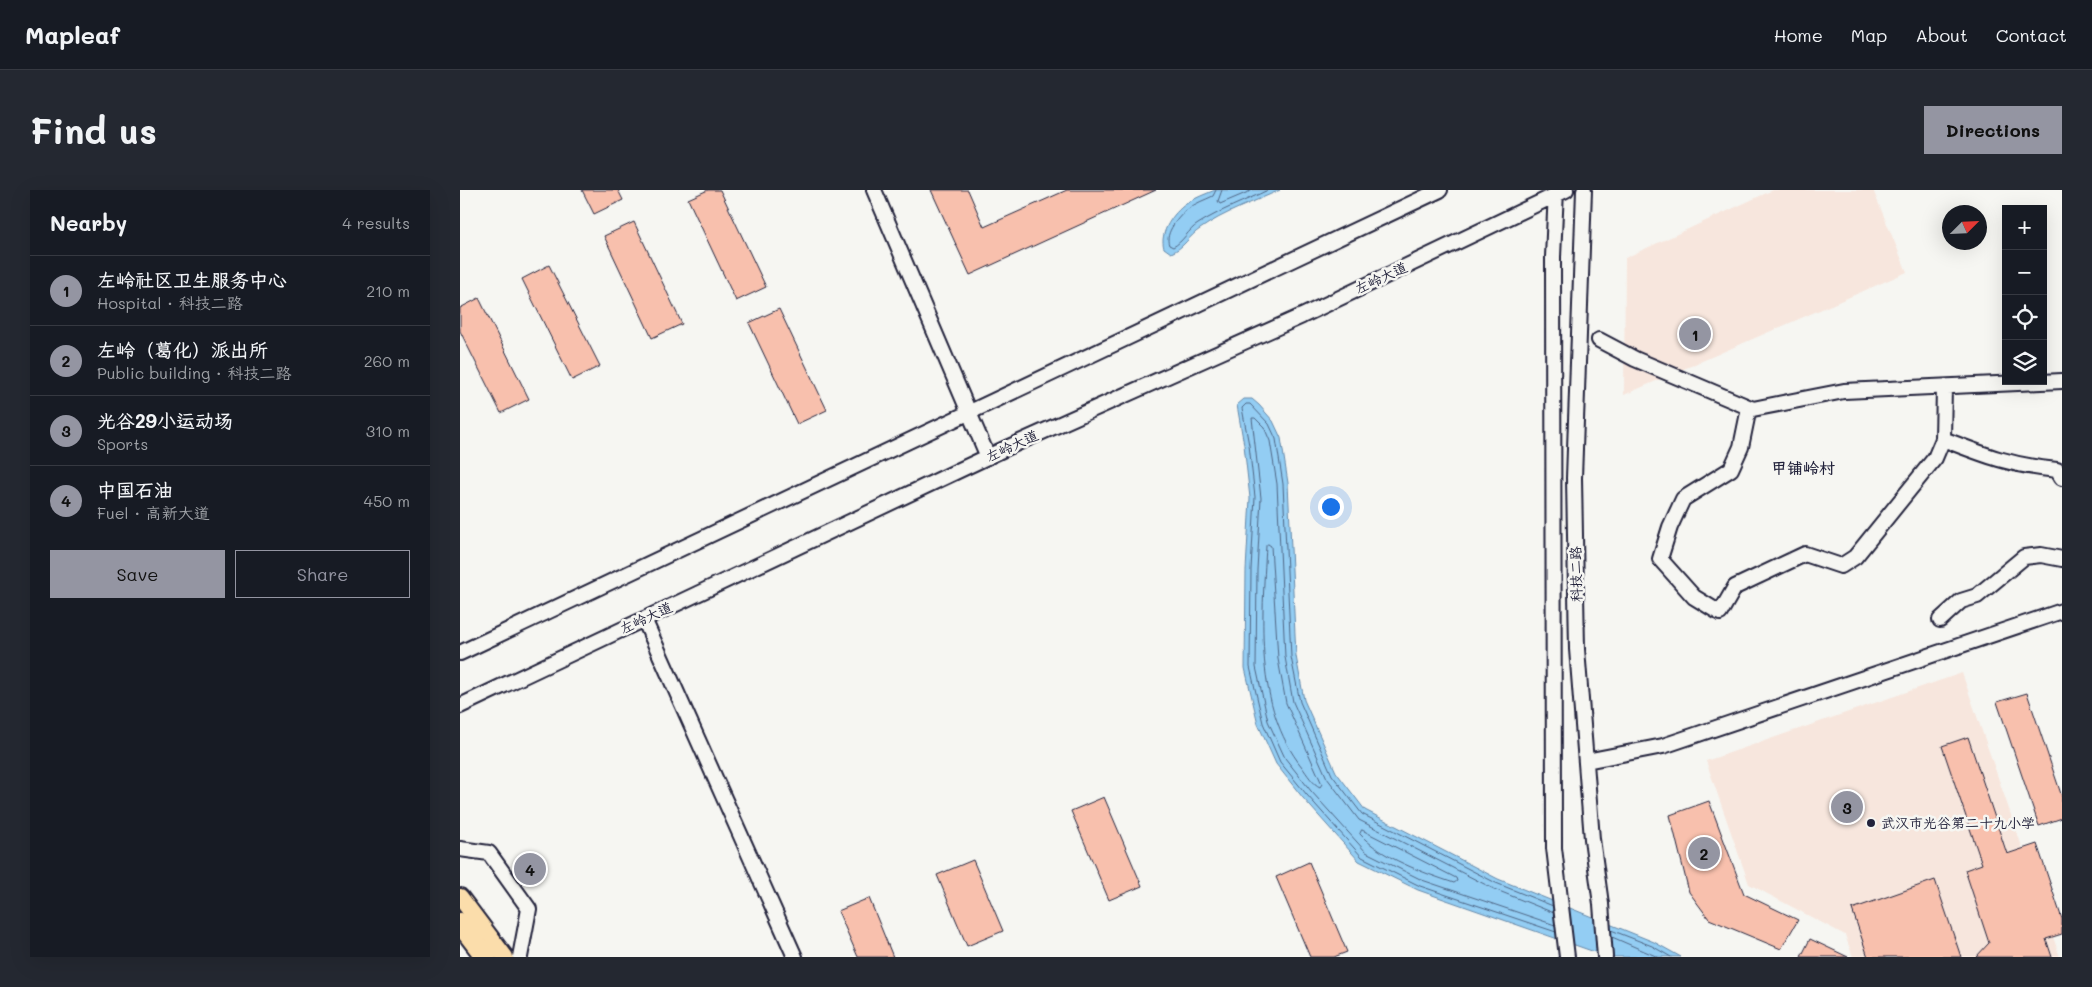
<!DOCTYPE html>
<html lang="en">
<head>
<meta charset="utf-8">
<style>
  :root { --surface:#171b24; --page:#242831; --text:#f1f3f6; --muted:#9ea1a6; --line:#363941; --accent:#9495a2 }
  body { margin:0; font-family:Mali,"LXGW WenKai TC",sans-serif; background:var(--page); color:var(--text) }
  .controls { position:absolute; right:15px; top:15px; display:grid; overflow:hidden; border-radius:0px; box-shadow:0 5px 20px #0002 }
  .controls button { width:45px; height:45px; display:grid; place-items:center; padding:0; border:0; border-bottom:1px solid var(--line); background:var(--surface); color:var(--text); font:25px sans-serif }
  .compass { position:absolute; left:1482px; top:15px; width:45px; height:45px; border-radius:50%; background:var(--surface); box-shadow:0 5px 20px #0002; rotate:66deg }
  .you { position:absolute; left:870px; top:316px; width:18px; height:18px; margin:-12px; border:4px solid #fff; border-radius:50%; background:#1a73e8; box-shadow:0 0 0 8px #1a73e833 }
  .badge { display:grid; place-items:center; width:32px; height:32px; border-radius:50%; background:var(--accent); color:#111; font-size:16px; font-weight:700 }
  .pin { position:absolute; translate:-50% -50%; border:2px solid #fff; box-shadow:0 1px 5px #0006 }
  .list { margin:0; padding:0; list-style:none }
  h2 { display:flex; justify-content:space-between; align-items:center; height:65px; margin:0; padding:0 20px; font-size:21px }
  h2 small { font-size:16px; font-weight:400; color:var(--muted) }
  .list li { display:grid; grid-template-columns:32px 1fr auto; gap:15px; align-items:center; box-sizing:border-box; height:70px; padding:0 20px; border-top:1px solid var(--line) }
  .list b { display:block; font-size:19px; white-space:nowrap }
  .list p { margin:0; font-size:16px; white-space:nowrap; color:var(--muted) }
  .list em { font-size:16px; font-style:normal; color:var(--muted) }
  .actions { display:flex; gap:10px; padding:15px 20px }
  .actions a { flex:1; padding:11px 0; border:1px solid var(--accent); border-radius:0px; text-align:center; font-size:18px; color:var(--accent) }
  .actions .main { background:var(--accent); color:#111 }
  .icon { flex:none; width:28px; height:28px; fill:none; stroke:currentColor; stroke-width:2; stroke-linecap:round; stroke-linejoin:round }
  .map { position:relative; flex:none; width:1602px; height:767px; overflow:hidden; border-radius:0px }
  header { display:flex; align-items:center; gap:30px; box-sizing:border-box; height:70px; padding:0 25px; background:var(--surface); border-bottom:1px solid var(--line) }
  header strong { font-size:24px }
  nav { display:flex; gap:28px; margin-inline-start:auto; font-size:18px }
  .intro { display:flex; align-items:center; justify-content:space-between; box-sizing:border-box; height:120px; padding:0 30px }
  h1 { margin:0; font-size:35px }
  .button { padding:12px 22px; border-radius:0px; background:var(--accent); color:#111; font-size:18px; font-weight:700 }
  main { display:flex; gap:30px; padding:0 30px }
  aside { flex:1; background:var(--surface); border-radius:0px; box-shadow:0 5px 20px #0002 }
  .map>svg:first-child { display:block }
</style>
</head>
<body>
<header>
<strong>Mapleaf</strong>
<nav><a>Home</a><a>Map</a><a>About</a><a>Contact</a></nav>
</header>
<div class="intro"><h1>Find us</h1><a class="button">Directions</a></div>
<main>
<aside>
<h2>Nearby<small>4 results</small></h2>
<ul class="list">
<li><span class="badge">1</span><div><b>左岭社区卫生服务中心</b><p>Hospital · 科技二路</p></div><em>210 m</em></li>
<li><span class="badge">2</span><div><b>左岭（葛化）派出所</b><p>Public building · 科技二路</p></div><em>260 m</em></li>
<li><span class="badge">3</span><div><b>光谷29小运动场</b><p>Sports</p></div><em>310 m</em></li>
<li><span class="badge">4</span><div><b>中国石油</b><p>Fuel · 高新大道</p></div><em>450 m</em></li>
</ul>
<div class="actions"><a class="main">Save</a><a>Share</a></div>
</aside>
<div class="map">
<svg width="1602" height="767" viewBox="0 0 1602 767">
  <rect width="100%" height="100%" fill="#f6f6f2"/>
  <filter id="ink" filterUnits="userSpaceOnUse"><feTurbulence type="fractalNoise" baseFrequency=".02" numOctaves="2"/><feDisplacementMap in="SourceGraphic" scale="10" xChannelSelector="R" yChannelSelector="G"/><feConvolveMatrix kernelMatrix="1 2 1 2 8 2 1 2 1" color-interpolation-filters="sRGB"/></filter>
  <g filter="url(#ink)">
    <!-- built -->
    <path fill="#f7e6dd" d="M1313,0H1413L1447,82L1164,205L1165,68Z
      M1502,483L1600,767H1393L1385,745L1289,694L1246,571Z"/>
    <!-- water -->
    <path fill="#93cdf3" stroke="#6689a9" d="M755,0H820C794,12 764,22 740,39C729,46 724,58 711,63L704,58C699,43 713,23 726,14C734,8 746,4 755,0Z
      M784,209H792L799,215L813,231L821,248L828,293L836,466L844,510L876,582L905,620L1038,689L1194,752L1221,767H1149L958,700L899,671L843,608L816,574L798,534L785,478L786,380L790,308L784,255L777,215Z"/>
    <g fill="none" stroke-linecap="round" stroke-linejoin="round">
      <!-- shore -->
      <path stroke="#4f6685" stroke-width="1" d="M756,0L753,6C745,10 735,13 728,19C719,26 704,43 709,55L713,57C723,52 728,40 738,34C760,20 785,11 808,0
        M762,0L758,11L760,14L793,0
        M808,354L811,356L818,469L826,513L862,594L860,597C853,594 847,584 842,577C794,516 802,429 806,356Z
        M902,640L996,688L997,691L994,693C964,683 921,668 900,644Z
        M1093,716L1036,693L902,624L872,585L840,512L831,467L823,294L816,249L809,234L790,214H786L782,218L789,255L795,307L791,380L790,477L803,533L820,572L847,605L902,667L960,696L1096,742
        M1094,723L1034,699L899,630L867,588L833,512L825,467L817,294L810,251L804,237L795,228H792L801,308L797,380L796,477L808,531L825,568L851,601L906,662L962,690L1095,735
        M1151,740L1192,756L1211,767
        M1152,747L1198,767"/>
    </g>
    <!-- building -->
    <path fill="#f8c0ad" stroke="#22223b" d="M122,0H158L163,10L134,24Z
      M248,0H260L306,97L276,111L228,9Z
      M471,0H508L524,37L607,0H696L510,85Z
      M174,32L222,134L192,148L144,46Z
      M89,75L140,176L112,190L62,89Z
      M19,108L69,209L41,223L0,141V118Z
      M319,119L367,220L337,234L289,133Z
      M1567,503L1602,607V628L1579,636L1537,512Z
      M1508,547L1547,664L1577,654L1602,729V744L1586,749L1592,767H1516L1529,753L1505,680L1522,674L1482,556Z
      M644,607L682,696L649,710L611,621Z
      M1249,611L1284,704L1338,730L1321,759L1249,729L1229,702L1210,625Z
      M513,670L543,741L507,756L477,685Z
      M849,672L887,762L874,767H850L816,687Z
      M1475,690L1501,767H1408L1392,719Z
      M409,708L433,767H398L378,721Z
      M1350,749L1388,767H1341Z"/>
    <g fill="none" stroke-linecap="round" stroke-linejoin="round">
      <defs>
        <path id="minor" d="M414,0L528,267
          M1096,0L1093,67L1094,658L1107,767
          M1124,0L1114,288L1117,459L1132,649L1141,714L1145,767
          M1139,150L1175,169L1293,219L1384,201L1602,191
          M1289,218L1281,257L1271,279L1223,309L1210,337L1200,369L1234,407L1260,423L1275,397L1345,364L1381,376L1395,367L1475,268L1483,249L1484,197
          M1483,249C1524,265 1552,276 1597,280L1602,288
          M184,429L335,767
          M1480,430L1501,411L1517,406L1564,367L1581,365L1602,369
          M0,463L980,0
          M0,516L542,260L842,126L1106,0
          M1126,571L1203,556L1602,421
          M0,659L29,663L69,719L60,767"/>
        <path id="major" d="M0,707L45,767"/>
        <path id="highway" d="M0,733L26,767"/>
      </defs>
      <!-- minor casing -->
      <use href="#minor" stroke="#22223b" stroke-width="18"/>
      <!-- major casing -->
      <use href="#major" stroke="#22223b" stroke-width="20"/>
      <!-- highway casing -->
      <use href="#highway" stroke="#22223b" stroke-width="24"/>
      <!-- minor -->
      <use href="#minor" stroke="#f6f6f2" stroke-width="14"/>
      <!-- major -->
      <use href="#major" stroke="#fbddab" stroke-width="16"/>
      <!-- highway -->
      <use href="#highway" stroke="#fbddab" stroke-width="20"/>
    </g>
  </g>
  <!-- markers -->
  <circle fill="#22223b" stroke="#f6f6f2" stroke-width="2" cx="1411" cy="633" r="5"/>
  <g text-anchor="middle" stroke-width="5" stroke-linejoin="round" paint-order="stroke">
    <!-- street labels -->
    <g font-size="14" fill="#22223b" stroke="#f6f6f2">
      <text transform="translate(921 88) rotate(-25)" y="5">左岭大道</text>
      <text transform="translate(552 256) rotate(-25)" y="5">左岭大道</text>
      <text transform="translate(1116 384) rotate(-91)" y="5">科技二路</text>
      <text transform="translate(186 428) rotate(-25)" y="5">左岭大道</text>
    </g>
    <!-- poi labels -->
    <g font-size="14" fill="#22223b" stroke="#f6f6f2" text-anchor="start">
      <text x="1421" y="638">武汉市光谷第二十九小学</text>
    </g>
    <!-- quarter labels -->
    <g font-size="16" font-weight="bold" fill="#22223b" stroke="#f6f6f2">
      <text x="1343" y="284">甲铺岭村</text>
    </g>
  </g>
</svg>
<div class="controls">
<button>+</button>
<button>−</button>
<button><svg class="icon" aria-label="locate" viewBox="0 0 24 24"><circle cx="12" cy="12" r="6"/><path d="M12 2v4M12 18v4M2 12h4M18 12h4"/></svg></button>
<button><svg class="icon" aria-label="layers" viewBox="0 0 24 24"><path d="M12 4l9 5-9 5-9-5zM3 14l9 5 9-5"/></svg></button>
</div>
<svg class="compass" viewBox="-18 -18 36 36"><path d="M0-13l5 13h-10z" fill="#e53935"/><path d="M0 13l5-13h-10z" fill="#9ea1a6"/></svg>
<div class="you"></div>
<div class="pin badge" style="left:1235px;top:144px">1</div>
<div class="pin badge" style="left:1244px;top:663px">2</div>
<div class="pin badge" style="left:1387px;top:617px">3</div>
<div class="pin badge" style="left:70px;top:679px">4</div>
</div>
</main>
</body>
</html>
